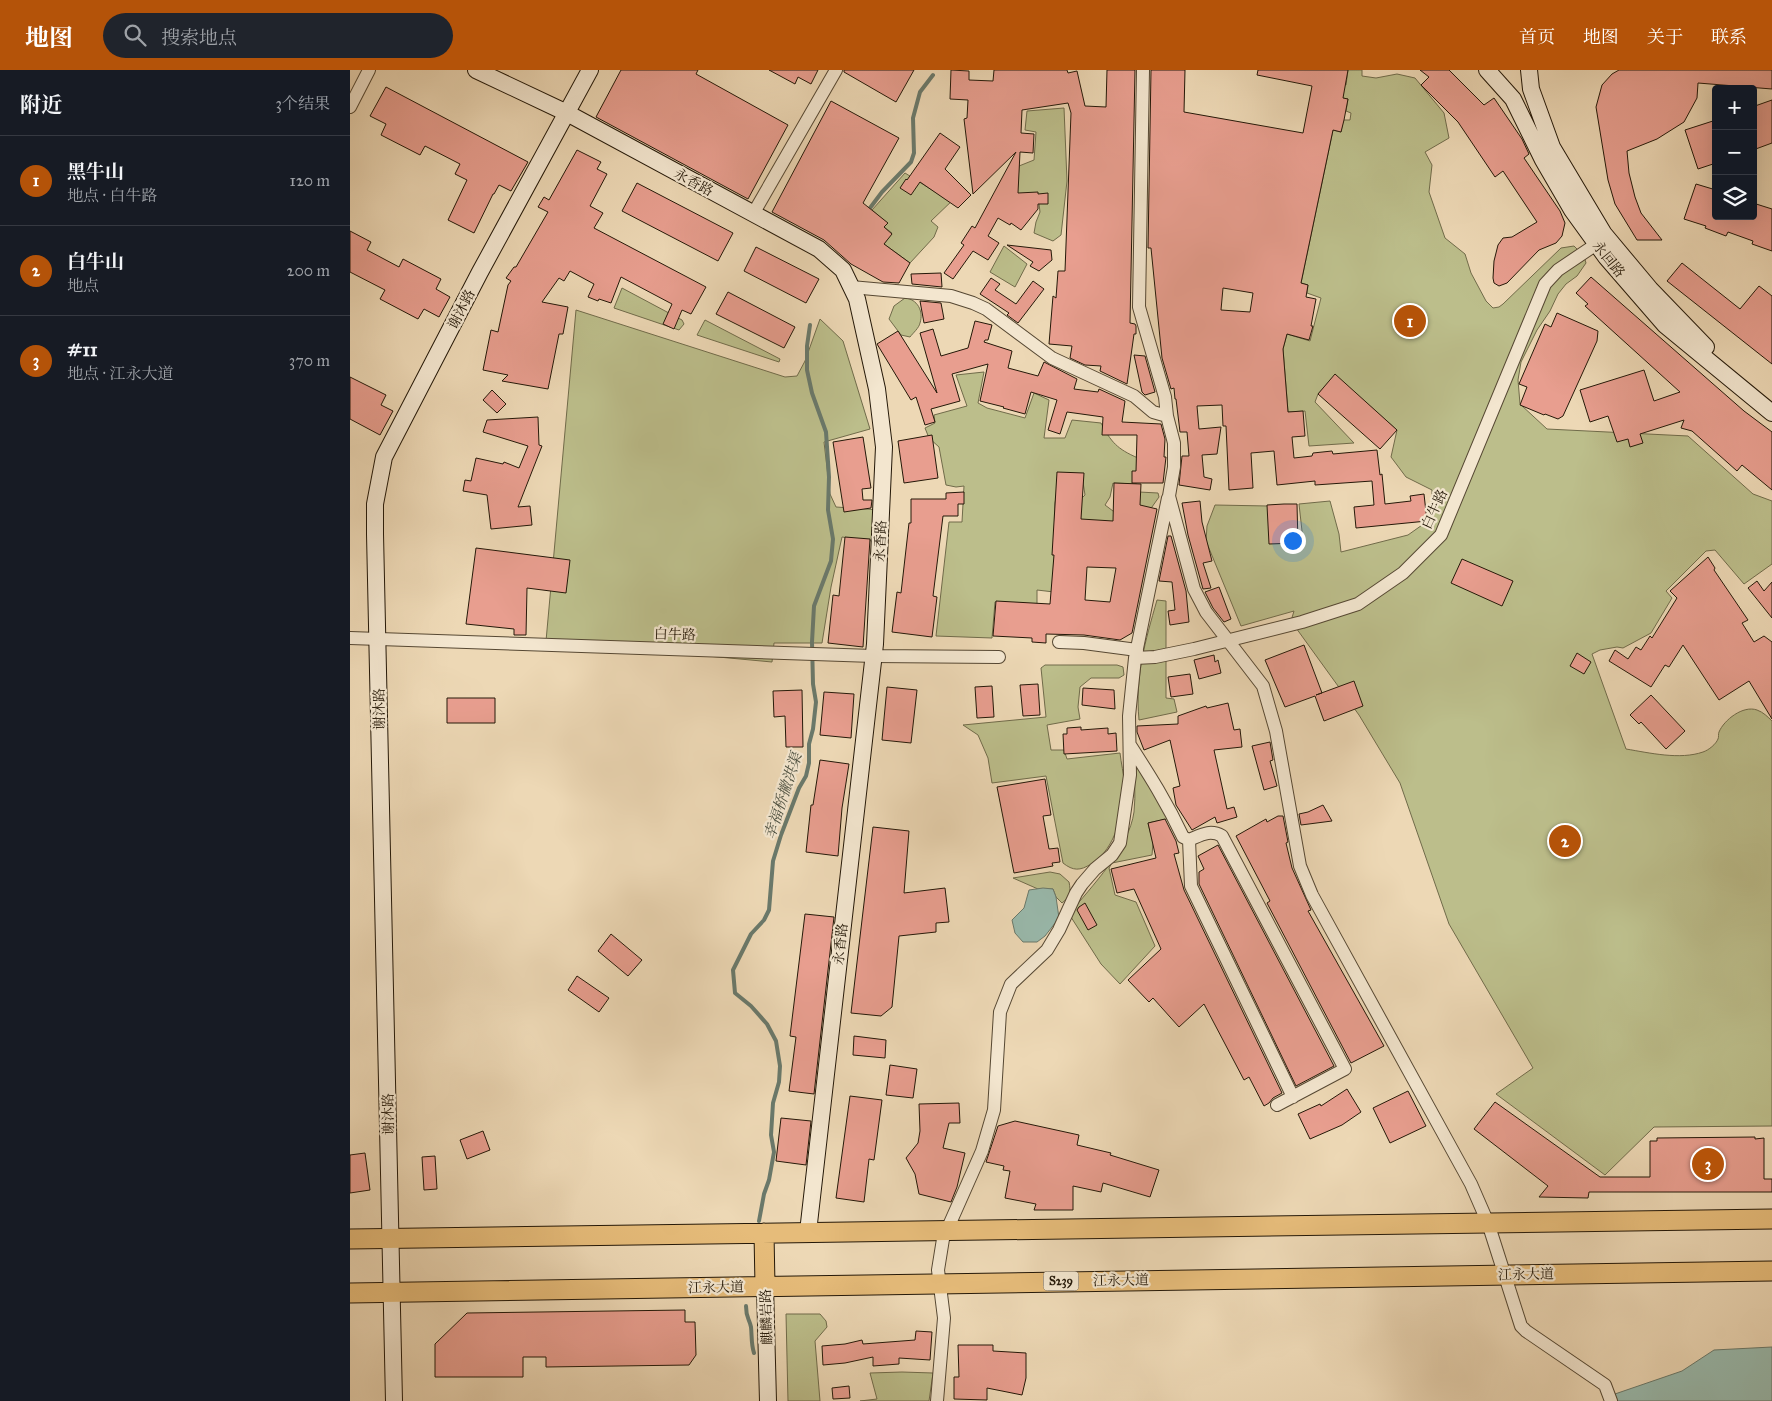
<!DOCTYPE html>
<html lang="zh">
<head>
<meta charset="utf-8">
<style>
  :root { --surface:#171b24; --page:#20242c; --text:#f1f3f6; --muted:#9ea1a6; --line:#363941; --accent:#b45309 }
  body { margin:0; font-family:"IM FELL Great Primer","Noto Serif SC",serif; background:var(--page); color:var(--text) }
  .controls { position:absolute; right:15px; top:15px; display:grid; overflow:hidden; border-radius:5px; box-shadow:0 5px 20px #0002 }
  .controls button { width:45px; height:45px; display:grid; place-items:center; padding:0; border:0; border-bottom:1px solid var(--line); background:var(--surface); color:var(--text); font:25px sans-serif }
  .you { position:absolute; left:942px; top:470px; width:18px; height:18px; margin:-12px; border:4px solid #fff; border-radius:50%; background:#1a73e8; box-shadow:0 0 0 8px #1a73e833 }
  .badge { display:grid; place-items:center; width:32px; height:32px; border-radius:50%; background:var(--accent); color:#fff; font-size:16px; font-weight:700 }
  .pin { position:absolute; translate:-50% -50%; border:2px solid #fff; box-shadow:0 1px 5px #0006 }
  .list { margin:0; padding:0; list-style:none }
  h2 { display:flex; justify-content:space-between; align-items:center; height:65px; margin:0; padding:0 20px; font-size:21px }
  h2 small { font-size:16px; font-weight:400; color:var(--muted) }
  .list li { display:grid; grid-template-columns:32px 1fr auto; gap:15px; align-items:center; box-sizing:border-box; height:90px; padding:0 20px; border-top:1px solid var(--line) }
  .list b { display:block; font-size:19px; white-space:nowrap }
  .list p { margin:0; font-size:16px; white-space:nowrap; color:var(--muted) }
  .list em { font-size:16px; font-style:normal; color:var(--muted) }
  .icon { flex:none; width:28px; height:28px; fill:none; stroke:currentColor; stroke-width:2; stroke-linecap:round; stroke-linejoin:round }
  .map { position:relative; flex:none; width:1422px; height:1331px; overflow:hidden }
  header { display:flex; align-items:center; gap:30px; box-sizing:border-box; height:70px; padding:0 25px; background:var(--accent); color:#fff }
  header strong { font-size:24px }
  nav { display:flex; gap:28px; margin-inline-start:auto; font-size:18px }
  .search { width:350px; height:45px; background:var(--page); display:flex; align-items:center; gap:12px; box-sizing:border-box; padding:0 18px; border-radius:28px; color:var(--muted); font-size:19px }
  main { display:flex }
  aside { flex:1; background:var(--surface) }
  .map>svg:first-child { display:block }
</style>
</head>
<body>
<header>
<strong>地图</strong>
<div class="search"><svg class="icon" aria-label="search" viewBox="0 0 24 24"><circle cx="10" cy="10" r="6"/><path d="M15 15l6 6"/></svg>搜索地点</div>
<nav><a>首页</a><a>地图</a><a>关于</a><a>联系</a></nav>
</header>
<main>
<aside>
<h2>附近<small>3个结果</small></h2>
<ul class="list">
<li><span class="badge">1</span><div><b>黑牛山</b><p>地点 · 白牛路</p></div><em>120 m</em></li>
<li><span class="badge">2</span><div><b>白牛山</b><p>地点</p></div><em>200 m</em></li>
<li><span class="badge">3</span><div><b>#11</b><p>地点 · 江永大道</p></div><em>370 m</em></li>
</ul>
</aside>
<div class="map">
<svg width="1422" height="1331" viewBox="0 0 1422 1331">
  <rect width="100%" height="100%" fill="#edd8b5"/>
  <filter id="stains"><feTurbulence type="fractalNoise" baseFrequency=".004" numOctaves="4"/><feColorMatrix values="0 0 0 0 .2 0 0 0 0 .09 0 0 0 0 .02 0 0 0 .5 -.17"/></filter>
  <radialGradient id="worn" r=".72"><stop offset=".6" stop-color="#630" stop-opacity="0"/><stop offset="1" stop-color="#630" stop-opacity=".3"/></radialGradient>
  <!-- green -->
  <path fill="#bcbe8b" stroke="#706b4a" d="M998,0H1012V6L1026,8L1047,4L1065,8L1094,43L1099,68L1075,82L1082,95L1079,122L1095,168L1115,184L1121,203L1136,231L1143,238L1149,237L1153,234L1211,178L1224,176L1234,186L1236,193L1227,206L1216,214L1208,224L1200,241L1187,260L1171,292L1168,310L1170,334L1197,359L1338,366L1403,424L1422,431V494L1394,514L1365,480L1356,481L1316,521L1322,528L1301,563L1273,578L1267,577L1250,580L1242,584L1276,679C1300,683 1330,690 1353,682C1359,680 1366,674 1368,669C1369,667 1368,664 1369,662C1374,650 1393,635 1407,640C1413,642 1418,647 1422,651V1056L1304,1057L1255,1105L1146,1024L1183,998L1099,854L1050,713L1009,645L941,551L944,541L891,556L856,471L857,456L865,435L918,436L922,471L953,470L949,434L980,431L989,464L991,482L1058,465L1082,448V420L1056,407L1041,387L1047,360L985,305L968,324L965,332L1004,373L959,376L955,341L938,342L933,279L937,264L960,271L971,228L957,223L958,215L951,213L983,60L991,62L993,50H1000L1001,43L996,41L998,29L988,27L991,14L996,15Z
    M714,38L717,111L711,165L703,171L684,163L686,152L690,142L688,125L667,126L669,96L684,90L686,62L675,60L677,41Z
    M555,103L587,123L606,127L581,151L588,157L584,167L560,193L534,174L542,163L534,157L537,153L522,140Z
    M654,176L677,194L665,217L640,202Z
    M272,218L332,250L334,254L329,260L264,238Z
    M555,228C567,229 574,241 570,253C569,258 563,263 560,267L551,265L539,249L544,236Z
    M226,240L435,307L447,306L455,291L470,249L493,271L520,359L474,372L480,424L486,437L531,440L530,472L492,467L481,517L472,573H424L422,592L196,571Z
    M355,250L430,289L429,292L347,265Z
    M634,302L628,333L637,338L675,348L684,323L699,330L694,368H715L722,350L751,353C761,372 767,379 788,388L786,414L763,413L760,427L755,435L767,444L789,422L808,423L809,427L790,454L724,450L726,434L735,425L733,412L708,416L705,433L704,522L687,520V534L645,532L642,568L586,566L599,452H612L614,416L606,417L596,415L589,377L579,368L575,358L585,353L584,345L617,336L606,305Z
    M807,530L816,531V628L824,629L827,642L789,650C785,606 795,572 807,530Z
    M695,595H767L773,597L774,605L769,608H741L730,617L728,637L730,649L697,655L701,680H714L717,689L770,683C771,693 774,704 774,714C773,742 767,778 741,794C730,801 723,801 713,793L696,706L642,713L638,688L628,665L613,655L696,647L691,598Z
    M784,688L821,748L798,753L803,773L802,785L762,793L759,798L765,825L786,832L805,876L770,914L751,894L719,844C742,816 779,778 784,742C786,725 784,705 784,688Z
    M700,802L710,804L719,812C721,821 720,827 712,833L706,827L703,819H688L663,808Z
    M436,1244H470L476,1251L477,1257L465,1271L470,1331H438Z
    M552,1302L583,1303L579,1331H510L527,1329L520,1303Z"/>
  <!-- water -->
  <path fill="#99baad" stroke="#6a796b" d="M693,818L703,819L706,827L709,848L695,866L687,872H673L665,863L662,850L674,838L679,820Z
    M1422,1277V1331H1263L1262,1325L1332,1301L1364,1280Z"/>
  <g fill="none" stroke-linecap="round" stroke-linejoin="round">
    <!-- stream -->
    <path stroke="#6a796b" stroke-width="4" d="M517,142L532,122L561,92L564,83L563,48L570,22L583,5
      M409,1151L414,1124L419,1110L424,1082L421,1065L423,1033L429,1012L430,996L426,971L417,954L401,936L385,923L383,900L401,864L414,850L419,840L423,791L431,765L449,718L456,706L459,693V674L463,659L466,632L463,614L462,572L464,536L481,491L483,469L478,440L479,407L476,362L462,323L457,300V276L460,255
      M396,1236C396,1248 399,1248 401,1257C402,1266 401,1274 404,1283"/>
  </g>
  <!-- building -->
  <path fill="#e89e8f" stroke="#241808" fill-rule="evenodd" d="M271,0H348L346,4L438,55L398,129L246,47Z
    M419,0H468L461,14L448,7L445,14Z
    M494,0H564L546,32L494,2Z
    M601,0L619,1V10L643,11L644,0H717L718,3L727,1L735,36L756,37L757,0H785L780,253L785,254L786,256V264H784L777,314L750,301L751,296L735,295L720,288L722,276L699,274L703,226L706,228L708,201H715L721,43L718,33L672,40L671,63L684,64L683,83L670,82L668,123L688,122V124L698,123V134H688V139L671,160L661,153L660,155L648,148L638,166L649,173L638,190L623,181L603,209L594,203L614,175L611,173L622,156L625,158L666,82L623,124L614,49L617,48L618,30L600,29Z
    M801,0H835L834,42L953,63L962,16L907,5L908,0H998L993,28L998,29L994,50L991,62L983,60L951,213L958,215L956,227L966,229L961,256H963L959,270L937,264L933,279L938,342L953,341L955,366L942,367L944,388L962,386L963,383L982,381L983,384L1027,380L1030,405L1032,404L1035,434L1061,431L1060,426L1074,424L1077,451L1006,458L1004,437L1024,435L1022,411L965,415V411L927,415L924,381L901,383L903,418L879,420L876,356H873L872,335L847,336L849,359L871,357L867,384L852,385L854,407L862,409L860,420L829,415L832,386H839L837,362H830L826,329H825L824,318L821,319L812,288L801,178H798ZM873,218L903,223L900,242L871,240Z
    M1070,0H1099L1134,35L1144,28L1172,69L1179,84L1174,88L1210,141L1215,153L1212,166L1206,173L1189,180L1157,213L1149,216L1144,213L1143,208L1144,191L1148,175L1153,168L1162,167L1187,152L1153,101L1145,107L1108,52L1071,15L1079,7Z
    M1269,0H1422V19L1348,13L1347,28L1334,52L1307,69L1277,81L1279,103L1285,127L1291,143L1312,170H1287L1265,134L1258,110L1246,37L1252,15L1262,4Z
    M36,17L178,92L161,121L149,115L144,124H143L124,163L98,150L117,110L105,104L110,94L75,76L70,85L31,65L36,54L20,46Z
    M1422,30V73L1403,80V41L1406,40L1405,36Z
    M481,31L549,68L513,133L538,153L534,157L542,164L534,174L560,193L549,213L533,212L501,194L474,170L422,142Z
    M1366,50V93L1348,99L1335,60Z
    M590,63L610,77L595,99L621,125L608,138L570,112L561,125L550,118L556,109L557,110Z
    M227,80L251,92L247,99L257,104L240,136L253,143L244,158L356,217L341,244L332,240L324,259L313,254L322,234L271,207L261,233L249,229L248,231L238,227L244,214L220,201L214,211L209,208L192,232L218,237L213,264H209L198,319L152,311L158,305L133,300L141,260L148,262L158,215L161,211L156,208L164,197H166L198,142L188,137L194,127L199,130Z
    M287,113L383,163L368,191L272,141Z
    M1346,114L1366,120V146H1403V133L1422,139V181L1402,174L1403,171L1378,162L1376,166L1355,158L1356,156L1334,149Z
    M0,161L21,172L17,180L49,197L53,189L91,209L86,219L100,227L89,247L74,239L68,249L30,229L35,220L0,202Z
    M657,175L701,180L702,190L689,201L680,196L683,192Z
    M406,177L469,209L456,233L394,201Z
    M1332,193L1390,239L1409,216L1422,226V294L1317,211Z
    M591,203L592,217L562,214L561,204Z
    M1241,207L1394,341L1422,362V420L1392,395L1387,401L1342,361L1331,358L1334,350L1290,364L1293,373L1280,377L1278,369L1267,372L1258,346L1240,352L1230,320L1294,300L1304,331L1330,322L1235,236L1238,234L1226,223Z
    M641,208L650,214L645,220L666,234L683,211L694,219L668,253L657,245L659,243L630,224Z
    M378,222L445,257L434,278L366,244Z
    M570,231L591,233L594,249L574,253Z
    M1207,243L1248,261L1247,271L1213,346L1208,349L1195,344L1194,345L1170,335L1177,317L1169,314L1195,254L1201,257Z
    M625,251L642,255L638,270H635L634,272L662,281L658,298L688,306L694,292L727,309L724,319L748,322L749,319L775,331L772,352L811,354L815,369L814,387H816L813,413H782V401H786L787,365H752L753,347L717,342L710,364L698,360L707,330L681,322L675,344L653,338L654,337L630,331L638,294L602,304L610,331L581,339L585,352L575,355L566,327L561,330L527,274L548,261L587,323L570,263L583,259L591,286L618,278Z
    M784,285L795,286L805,322L795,325L792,322Z
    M985,304L1047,360L1030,379L968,324Z
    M0,307L36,325L31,335L43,341L30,365L0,349Z
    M142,320L156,334L147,343L133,330Z
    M188,347L189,375L192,376L168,437L180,436L182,455L141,459L137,425L113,421L115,410L121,411L126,388L153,394L154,392L169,398L178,376L133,362L137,350Z
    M582,365L588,408L554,413L548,371Z
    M513,367L521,418L512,419L513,430H522L521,438L494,442L483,372Z
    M707,402L734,403L731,449L763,451L764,413L791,414L790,435L807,439L782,563L770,570L734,565L696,564V573L682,572V568L643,566L646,531L700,534L704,485H702ZM737,497L766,498L760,532L735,530Z
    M614,422V434H608V446H593L583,526L587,527L582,567L542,562L547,522L551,523L559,453H561V429H596V423Z
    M850,431L852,452L862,491L853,493L861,518L853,519L838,465L832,433Z
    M934,434H947L948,473L919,474L917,435Z
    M818,466H821L836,521L839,552L820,555L818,541L825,540L822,512L809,511Z
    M495,467L520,469L513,577L478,573L483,525L489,526Z
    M126,478L220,490L216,523L177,518L176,565H164V559L116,554Z
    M1358,487L1365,498L1364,500L1398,550L1392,553L1404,572L1414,566L1422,572V649L1399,611L1369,630L1333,575L1319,597L1315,595L1301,617L1259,591L1265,580L1278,589L1286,577L1291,580L1300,566L1302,568L1327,528L1320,521Z
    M1112,489L1163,511L1152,536L1101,513Z
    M1407,511L1414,521L1422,512V548L1398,518Z
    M869,517L881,549L874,552L863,538L855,522Z
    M954,575L972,623L966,625L1004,611L1013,636L974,651L965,626L935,637L915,590Z
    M1227,583L1241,592L1234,604L1220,596Z
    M864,585L865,592L868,590L871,603L849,609L844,590Z
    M840,604L843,624L821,627L818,607Z
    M688,614L690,645L673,646L670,615Z
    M642,616L644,647L627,648L625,617Z
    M537,617L567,620L561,673L532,670Z
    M733,618L764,620L765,639L732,635Z
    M452,620L453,677H436L435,646L424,647L423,621Z
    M474,622L504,624L501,668L470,665Z
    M1301,625L1335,661L1316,679L1291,652L1289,654L1280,645Z
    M97,628H145V653H97Z
    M878,633L884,660L890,659L892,677L864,680L877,739L884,737L887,747L867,753L865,747L842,760L826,735L823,718L830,716L820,670L794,680L787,662V656L828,654V646L856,636L857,638Z
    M731,657V660L758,658V664L766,663L767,681L714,684L713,664H717V658Z
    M920,672L923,690L920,691L927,716L914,720L902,676Z
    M470,690L499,694L492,738L488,786L456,782L461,735H463Z
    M695,709L701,745L693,746L699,779L708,778L710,792L702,793L703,796L664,803L647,717Z
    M973,735L982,751L951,755L949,744L958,742Z
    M928,746H933L938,772L936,773L942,798L961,840L958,841L1034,976L1001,993L917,833L920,831L886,766L916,749L917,752Z
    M815,749L826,771L829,783L824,784L834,820L932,1023L923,1028L919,1033L914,1036L899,1007L894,1010L854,934L829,957L803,928L799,932L778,910L811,879L784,819L767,823L761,799L806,788L798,753Z
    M523,757L559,761L554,823L595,818L599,852L586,853V862L549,866L542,937L531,946L501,943Z
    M1205,773L1223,774V785H1205Z
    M868,775L984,996L946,1016L849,814V802L854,799L848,786Z
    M735,833L747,855L738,860L727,840L729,837Z
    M455,844L484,847L464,1024L439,1021L446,967L440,966Z
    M261,864L292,890L278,906L248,881Z
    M227,906L259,928L249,942L218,920Z
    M504,966L536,970L535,988L503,985Z
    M540,995L567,999L563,1028L536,1025Z
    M997,1019L1011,1042L992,1055L960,1069L948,1044L970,1034L971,1036Z
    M1058,1021L1076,1056L1040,1073L1023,1038Z
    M500,1026L532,1030L524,1090L519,1089L514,1132L486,1128Z
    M1145,1032L1250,1107H1300V1071H1307V1068L1405,1067V1069L1414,1068V1109H1422V1122H1239L1238,1128L1189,1127L1198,1116L1124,1059Z
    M609,1033L610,1053H599L593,1078L615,1083L607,1117L601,1132L569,1124L565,1104L556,1088L568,1073L570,1061L569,1034Z
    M431,1048L461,1051L456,1095L426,1091Z
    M665,1051L729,1065L727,1075L761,1083L760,1085L809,1100L800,1127L753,1113L751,1122L723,1116V1140H684L686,1134L655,1128L660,1101L653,1100L654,1096L636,1092L648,1056Z
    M133,1061L140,1080L117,1089L110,1070Z
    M15,1083L20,1120L0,1123V1085Z
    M85,1086L87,1119L74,1120L72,1087Z
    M335,1240V1252H345L346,1285L339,1295L196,1297V1287H173V1307H85V1274L117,1243Z
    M566,1261L582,1262L580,1290L549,1288V1294L523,1296V1287L495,1293L473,1295L472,1276L495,1274L512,1270L513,1274L565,1270Z
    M608,1275H643V1281L676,1283V1308L672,1325L637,1318V1330L604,1329V1307H609Z
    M499,1316L500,1328L483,1329L482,1318Z"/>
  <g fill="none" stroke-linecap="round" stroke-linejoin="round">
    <defs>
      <path id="street" d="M793,0L789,237L815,327L817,346L824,373V397L819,426L844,519L856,542L913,616L926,661L950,796L962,825L1121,1114L1138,1153L1171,1256L1176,1261L1255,1315L1261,1331
        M0,37L19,0
        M403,144L486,0
        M501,217L601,226L623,233L636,239L702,288L784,326L803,342L817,346
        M0,568L523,586L649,587
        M709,572L734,573L787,580
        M785,588L805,587L844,579L952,552L1008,534L1053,503L1091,465L1195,214L1208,200L1254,169
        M780,675C800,706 817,733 833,767L839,770C851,765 860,759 872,766L995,999L927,1035
        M839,770L841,816L943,1027
        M587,1331L594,1248L588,1200L593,1169L632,1081L644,1040L650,942L661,914L697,880L709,860L726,823L732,814L745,799L762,785L770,773L780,705L779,646L785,588L818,428"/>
      <path id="secondary" d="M126,0L217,43L469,179L493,200L507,229L527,319L534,377L525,574L458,1162
        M1137,0L1163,29L1193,90L1222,140L1256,187L1315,255L1422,343
        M1179,0L1181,19L1202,77L1254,164L1300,219L1356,277
        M415,1216L418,1331
        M44,1331L25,464V434L34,387L130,202L240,0"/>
      <path id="primary" d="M414,1163L415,1216
        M0,1169L1422,1149
        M0,1223L1422,1201"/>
    </defs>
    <!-- street casing -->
    <use href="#street" stroke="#564833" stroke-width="14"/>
    <!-- secondary casing -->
    <use href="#secondary" stroke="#241808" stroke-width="18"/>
    <!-- primary casing -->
    <use href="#primary" stroke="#241808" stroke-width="21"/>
    <!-- street -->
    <use href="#street" stroke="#f3e6cf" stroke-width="12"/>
    <!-- secondary -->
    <use href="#secondary" stroke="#f3e6cf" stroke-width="16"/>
    <!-- primary -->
    <use href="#primary" stroke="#e6bc7a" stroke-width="19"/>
  </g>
  <g text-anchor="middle" stroke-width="4.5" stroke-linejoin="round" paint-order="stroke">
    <!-- shield labels -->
    <rect fill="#f3e6cf" stroke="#625644" stroke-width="1" x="693.5" y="1201.5" width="35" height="19" rx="4"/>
    <g font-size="12" font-weight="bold" fill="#241808">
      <text x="711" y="1215">S239</text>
    </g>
    <!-- street labels -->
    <g font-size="14" fill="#241808" stroke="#f3e6cf">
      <text transform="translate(344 112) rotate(28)" y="5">永香路</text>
      <text transform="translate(1259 189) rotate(51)" y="5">永回路</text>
      <text transform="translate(111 239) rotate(-63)" y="5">谢沐路</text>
      <text transform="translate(1084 439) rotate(-65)" y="5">白牛路</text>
      <text transform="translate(530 471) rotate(-87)" y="5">永香路</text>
      <text transform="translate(325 564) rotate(2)" y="5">白牛路</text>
      <text transform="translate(29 639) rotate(-91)" y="5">谢沐路</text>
      <text transform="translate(490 874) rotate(-84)" y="5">永香路</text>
      <text transform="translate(38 1044) rotate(-91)" y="5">谢沐路</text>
      <text transform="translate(1176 1204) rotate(-1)" y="5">江永大道</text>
      <text transform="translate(771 1210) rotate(-1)" y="5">江永大道</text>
      <text transform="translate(366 1217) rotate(-1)" y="5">江永大道</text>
      <text transform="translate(416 1247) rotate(-92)" y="5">麒麟岩路</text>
    </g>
    <!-- water labels -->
    <g font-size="15" font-style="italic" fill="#4d5142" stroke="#f3e6cf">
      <text transform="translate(433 726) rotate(-72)" y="5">幸福桥撇洪渠</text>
    </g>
  </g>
  <rect width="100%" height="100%" filter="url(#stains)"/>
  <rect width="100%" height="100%" fill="url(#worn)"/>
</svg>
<div class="controls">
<button>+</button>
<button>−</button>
<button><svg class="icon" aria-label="layers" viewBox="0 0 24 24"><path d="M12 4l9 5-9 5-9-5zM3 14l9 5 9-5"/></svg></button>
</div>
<div class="you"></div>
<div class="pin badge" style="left:1060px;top:251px">1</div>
<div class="pin badge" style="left:1215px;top:771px">2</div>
<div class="pin badge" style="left:1358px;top:1094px">3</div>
</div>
</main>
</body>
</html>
